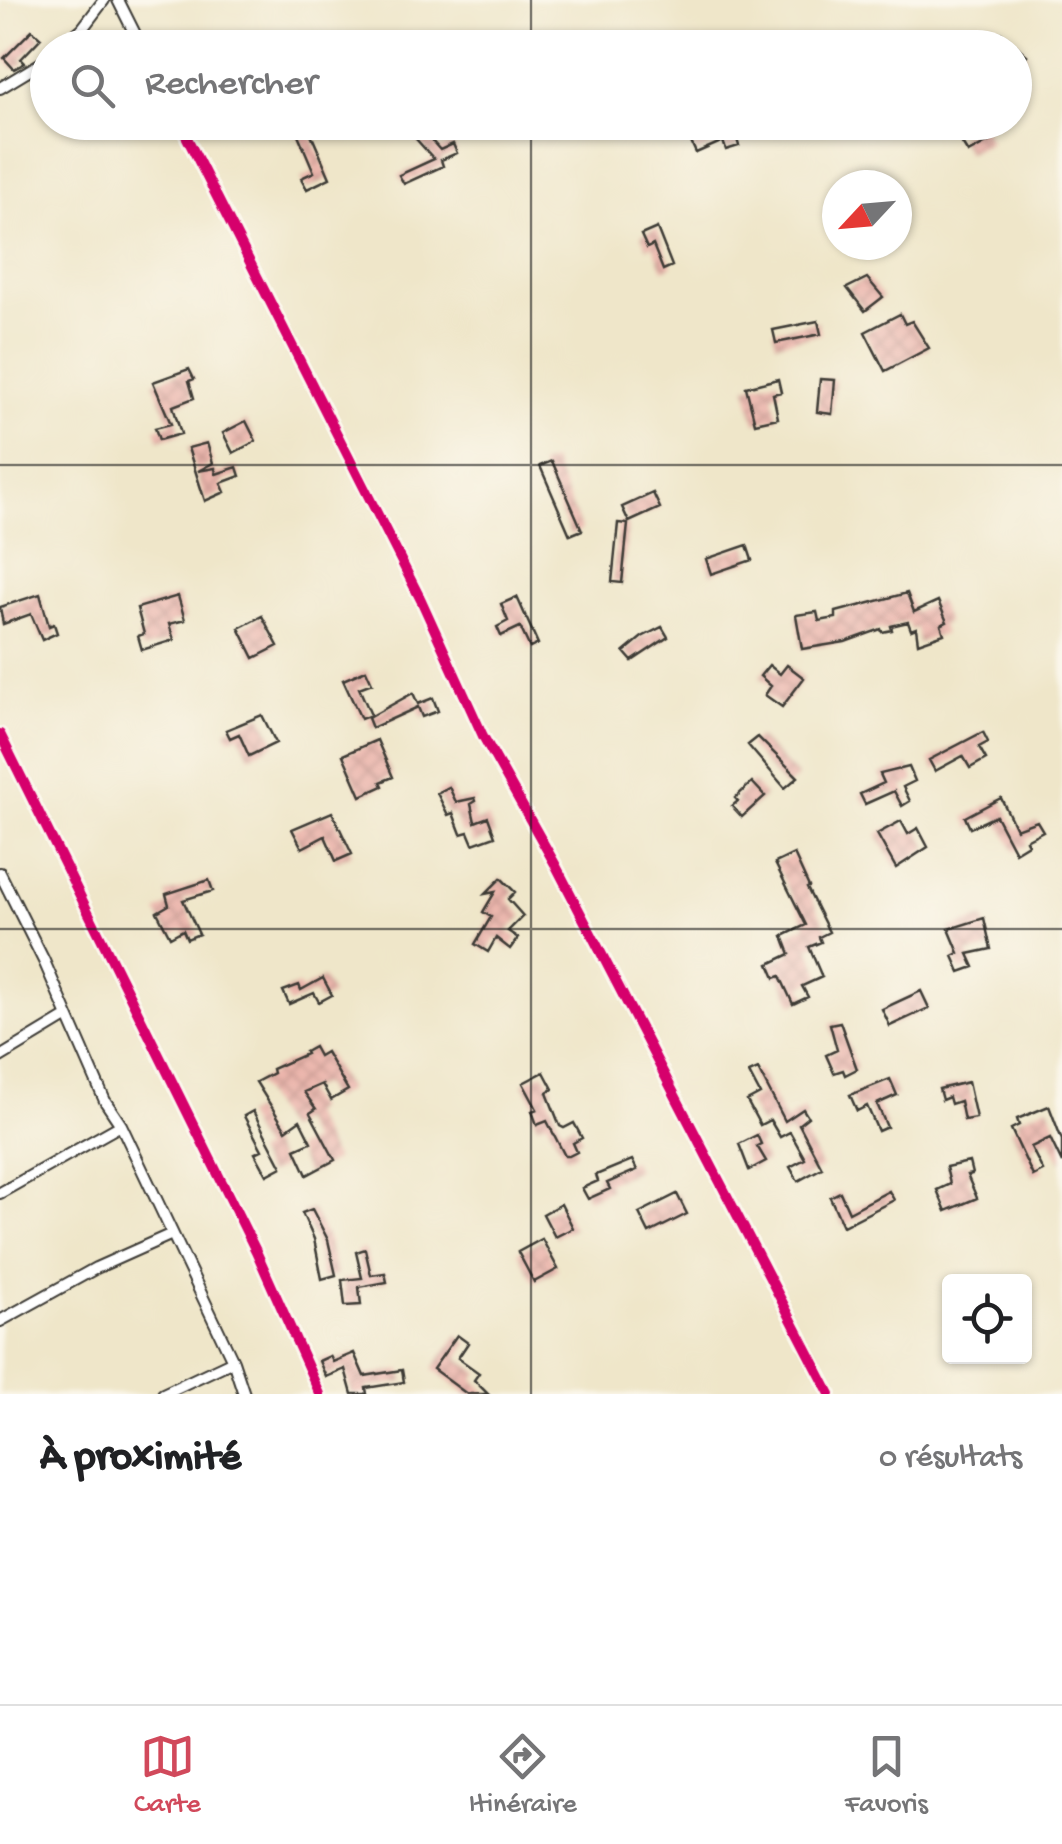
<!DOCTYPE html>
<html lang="fr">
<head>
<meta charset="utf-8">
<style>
  :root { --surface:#fff; --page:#f2f2f2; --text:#202124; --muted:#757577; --line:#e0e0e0; --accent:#d1495b }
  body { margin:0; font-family:"Gochi Hand",sans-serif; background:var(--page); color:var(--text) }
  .controls { position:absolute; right:30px; bottom:30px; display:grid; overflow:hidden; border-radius:10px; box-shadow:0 2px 8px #0004 }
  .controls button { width:90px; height:90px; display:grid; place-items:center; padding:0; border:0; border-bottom:2px solid var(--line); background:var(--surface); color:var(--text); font:50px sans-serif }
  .compass { position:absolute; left:822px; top:170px; width:90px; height:90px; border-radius:50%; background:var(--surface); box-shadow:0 2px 8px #0004; rotate:244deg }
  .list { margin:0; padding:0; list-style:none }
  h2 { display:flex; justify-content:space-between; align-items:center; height:130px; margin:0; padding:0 40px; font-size:42px }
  h2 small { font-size:32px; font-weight:400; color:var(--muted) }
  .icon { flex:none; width:55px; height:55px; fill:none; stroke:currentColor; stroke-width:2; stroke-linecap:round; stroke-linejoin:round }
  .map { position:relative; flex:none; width:1062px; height:1394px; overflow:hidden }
  .search { position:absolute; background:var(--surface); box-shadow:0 2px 8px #0004; left:30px; right:30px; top:30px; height:110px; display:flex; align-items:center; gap:25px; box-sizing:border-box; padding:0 35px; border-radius:55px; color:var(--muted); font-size:38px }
  .sheet { height:310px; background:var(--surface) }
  nav { display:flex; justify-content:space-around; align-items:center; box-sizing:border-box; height:140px; border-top:2px solid var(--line); background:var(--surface); font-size:28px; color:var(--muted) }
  nav a { display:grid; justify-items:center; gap:5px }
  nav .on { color:var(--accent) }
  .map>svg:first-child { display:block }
</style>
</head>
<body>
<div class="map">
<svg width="1062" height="1394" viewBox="0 0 1062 1394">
  <defs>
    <pattern id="building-cross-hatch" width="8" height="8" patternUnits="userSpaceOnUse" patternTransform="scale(2.5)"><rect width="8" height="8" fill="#ebb5ac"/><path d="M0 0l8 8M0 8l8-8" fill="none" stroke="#c99b93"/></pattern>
  </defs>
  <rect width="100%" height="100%" fill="#fbf7ec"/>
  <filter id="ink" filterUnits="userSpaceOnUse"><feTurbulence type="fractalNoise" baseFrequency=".01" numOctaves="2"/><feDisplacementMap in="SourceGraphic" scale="20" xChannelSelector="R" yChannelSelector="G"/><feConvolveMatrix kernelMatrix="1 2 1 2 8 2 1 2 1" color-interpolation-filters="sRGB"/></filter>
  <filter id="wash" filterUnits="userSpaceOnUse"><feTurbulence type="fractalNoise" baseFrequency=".0048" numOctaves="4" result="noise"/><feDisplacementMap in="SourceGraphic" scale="40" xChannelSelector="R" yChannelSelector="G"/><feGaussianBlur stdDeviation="2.25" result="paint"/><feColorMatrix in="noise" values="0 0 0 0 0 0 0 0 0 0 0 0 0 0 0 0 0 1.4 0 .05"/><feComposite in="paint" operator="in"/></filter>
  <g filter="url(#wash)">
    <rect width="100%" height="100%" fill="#efe6c9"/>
    <g id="blocks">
      <!-- building -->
      <path fill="url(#building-cross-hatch)" d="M32,30L41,38L21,59L25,63L14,69L4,58Z
        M979,32L990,45L1001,33L1027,55L1014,69V48H979L972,39Z
        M700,122H732L739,146L726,150L723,141L696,153L685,129Z
        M416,123L440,150L453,144L457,153L441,160L443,166L404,184L399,175L434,159L406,128Z
        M981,124L990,141L968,153L958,137Z
        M308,127L330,178L307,189L301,178L314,172L297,132Z
        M657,228L672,266L663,270L653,245L647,248L641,235Z
        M867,278L883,297L865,311L847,288Z
        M900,314L905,324L912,321L929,348L885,371L865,332Z
        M818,321L821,334L776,343L773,330Z
        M189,369L194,379L189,381L194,398L173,406L181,434L159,440L155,428L171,424L153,382Z
        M778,379L781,392L773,394L778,418L755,423L746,387Z
        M820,379L835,380L832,414L817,412Z
        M246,421L256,441L233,453L223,433Z
        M207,443L213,463L198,471L215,468L216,474L237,467L240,476L221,483L225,492L205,501L188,448Z
        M552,461L582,530L570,535L540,466Z
        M653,493L660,508L629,522L622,507Z
        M618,523L628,524L622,583L612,582Z
        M747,545L752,560L711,574L706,559Z
        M907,593L914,612L938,601L947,622L941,625L944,634L918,643L916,628L911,630L908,622L891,626L892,630L882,632L881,629L845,642L802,649L796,615L817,612L819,621L836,618V612Z
        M40,594L49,626L54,624L57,633L42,640L31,614L3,624L0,607Z
        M178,596L185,620L169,624L174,640L142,650L138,636L144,634L137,608Z
        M517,597L538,644L530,648L520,627L501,636L497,627L508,621L501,604Z
        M262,616L278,646L254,658L239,628Z
        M662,627L668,637L632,661L624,652L642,637Z
        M769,665L780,674L787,665L804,678L782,707L765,695L771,686L760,676Z
        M366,670L372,683L359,688L371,715L361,719L343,680Z
        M413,693L418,704L433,698L438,711L422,717L418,707L372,728L368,718Z
        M262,715L276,743L249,756L239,734L230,738L226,730Z
        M983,732L988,742L979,747L986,759L970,768L963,756L935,771L929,760Z
        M758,737L798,777L785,788L748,745Z
        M377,740L393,777L381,782L383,786L361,796L343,755Z
        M909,767L915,781L903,787L910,801L902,806L894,791L865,804L860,794L884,783L880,774Z
        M752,782L765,796L742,817L732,806L738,801L735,798Z
        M449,787L456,802L475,798L476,801L471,804L475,822L488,817L495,836L473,844L468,832L461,834L453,813L448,815L437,793Z
        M1001,798L1016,829L1037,821L1043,831L1026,840L1028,844L1015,852L996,816L970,828L965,817Z
        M332,812L352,854L336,861L325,836L302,848L292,829Z
        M901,821L908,834L918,828L928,847L896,868L877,834Z
        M794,854L809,887L807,888L829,932L819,937L821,942L809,947L822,977L802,986L808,997L793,1004L780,976L775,978L769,964L790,954L783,936L806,925L775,863Z
        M501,878L515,892L508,899L523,916L508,931L518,938L510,949L496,938L488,952L475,944L491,917L483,912L495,892L485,894Z
        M209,880L213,891L183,900L199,934L187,939L183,930L170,937L157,912L169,905L166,894Z
        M984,918L991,949L968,954L974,967L960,972L953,956L959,953L949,929Z
        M323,978L332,995L319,1002L314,993L289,1004L283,991L299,985L301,990Z
        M921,991L929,1008L890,1026L882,1009Z
        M840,1022L857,1069L845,1075L843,1070L834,1073L826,1055L837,1050L830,1024Z
        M314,1047L319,1056L326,1052L348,1090L331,1100L322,1084L304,1092L316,1109L310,1113L335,1160L307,1175L295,1149L311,1142L300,1120L286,1130L256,1082L273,1073L272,1069L306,1054L305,1052Z
        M758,1069L785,1121L803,1109L808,1117L799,1124L822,1168L798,1181L790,1167L805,1159L790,1132L780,1137L770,1120L760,1125L747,1101L760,1094L749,1073Z
        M544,1072L553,1089L547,1093L560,1126L564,1128L574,1123L582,1138L573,1143L577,1152L569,1156H565L547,1121L537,1125L532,1111L537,1109L523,1083Z
        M890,1079L897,1095L877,1104L887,1127L878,1131L867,1106L857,1111L850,1095Z
        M968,1082L976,1118L964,1120L960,1101L951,1104L949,1097L942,1100L939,1089Z
        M1049,1106L1062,1140V1163L1050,1138L1031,1147L1043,1171L1033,1176L1011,1129L1019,1125L1017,1119Z
        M253,1111L282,1167L267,1175L255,1153L262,1150L244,1116Z
        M757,1135L761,1144L757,1146L766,1161L749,1170L739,1144Z
        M632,1160L637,1170L607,1183L610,1189L588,1199L582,1188L598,1181L596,1175Z
        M969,1162L972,1174L967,1175L977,1198L946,1211L937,1190L950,1184L946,1167Z
        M889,1191L894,1200L843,1226L830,1197L840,1192L849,1212Z
        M677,1194L687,1214L649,1233L639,1213Z
        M561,1204L573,1228L555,1237L543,1214Z
        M312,1209L328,1240L336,1275L322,1279L314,1239L302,1213Z
        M542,1239L558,1269L534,1282L518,1252Z
        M365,1249L371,1275L385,1273L387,1282L359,1287L361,1305L345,1306L342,1280L362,1278L356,1252Z
        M457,1335L468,1343L458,1358L479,1373L474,1380L488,1394H467L433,1369Z
        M354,1353L364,1376L402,1370L404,1382L366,1388L367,1394H352L345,1369L326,1377L319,1361L330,1356L333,1362Z"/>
    </g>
  </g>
  <g filter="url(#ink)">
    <use href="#blocks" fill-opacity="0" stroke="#3c3a36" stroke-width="2.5"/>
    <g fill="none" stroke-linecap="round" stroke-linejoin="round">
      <defs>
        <path id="street" d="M118,0L142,48
          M59,48L82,29L104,0
          M0,88L48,59
          M179,122L421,600L483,736L555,864L830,1394
          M0,734L256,1251L320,1394
          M0,873L44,961L105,1101L121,1125L233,1361L244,1394
          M0,1057L68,1016
          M0,1193L121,1125
          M0,1321L96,1268L172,1234
          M163,1394L233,1361"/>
      </defs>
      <!-- street casing -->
      <use href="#street" stroke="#3c3a36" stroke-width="14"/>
      <!-- street -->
      <use href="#street" stroke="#fff" stroke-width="10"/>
      <defs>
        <path id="cycleway" d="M179,122L421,600L483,736L555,864L830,1394
          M0,734L256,1251L320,1394"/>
      </defs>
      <!-- cycleway casing -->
      <use href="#cycleway" stroke="#fbf7ec" stroke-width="16"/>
      <!-- cycleway -->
      <use href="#cycleway" stroke="#d6006c" stroke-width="10"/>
    </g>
  </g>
  <!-- grid -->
  <path fill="none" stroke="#1c1c1c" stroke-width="2.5" stroke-opacity="0.55" d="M531,0V48M531,122V1394M0,465H1062M0,929H1062"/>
</svg>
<div class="controls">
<button><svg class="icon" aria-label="locate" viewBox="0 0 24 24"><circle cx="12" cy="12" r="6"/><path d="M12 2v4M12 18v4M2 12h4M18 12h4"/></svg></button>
</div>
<svg class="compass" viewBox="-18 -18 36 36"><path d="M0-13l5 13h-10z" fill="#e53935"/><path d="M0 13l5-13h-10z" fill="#757577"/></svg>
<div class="search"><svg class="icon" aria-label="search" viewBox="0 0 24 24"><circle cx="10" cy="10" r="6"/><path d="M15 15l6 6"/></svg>Rechercher</div>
</div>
<section class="sheet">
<h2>À proximité<small>0 résultats</small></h2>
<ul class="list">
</ul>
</section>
<nav>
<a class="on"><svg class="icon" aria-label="map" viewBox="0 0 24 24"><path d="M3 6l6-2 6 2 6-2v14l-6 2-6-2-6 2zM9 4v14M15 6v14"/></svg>Carte</a>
<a><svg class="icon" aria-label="directions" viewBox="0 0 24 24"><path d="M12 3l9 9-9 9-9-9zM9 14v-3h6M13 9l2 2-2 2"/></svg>Itinéraire</a>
<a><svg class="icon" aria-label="saved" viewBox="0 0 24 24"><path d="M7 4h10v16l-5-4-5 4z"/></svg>Favoris</a>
</nav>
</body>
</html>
